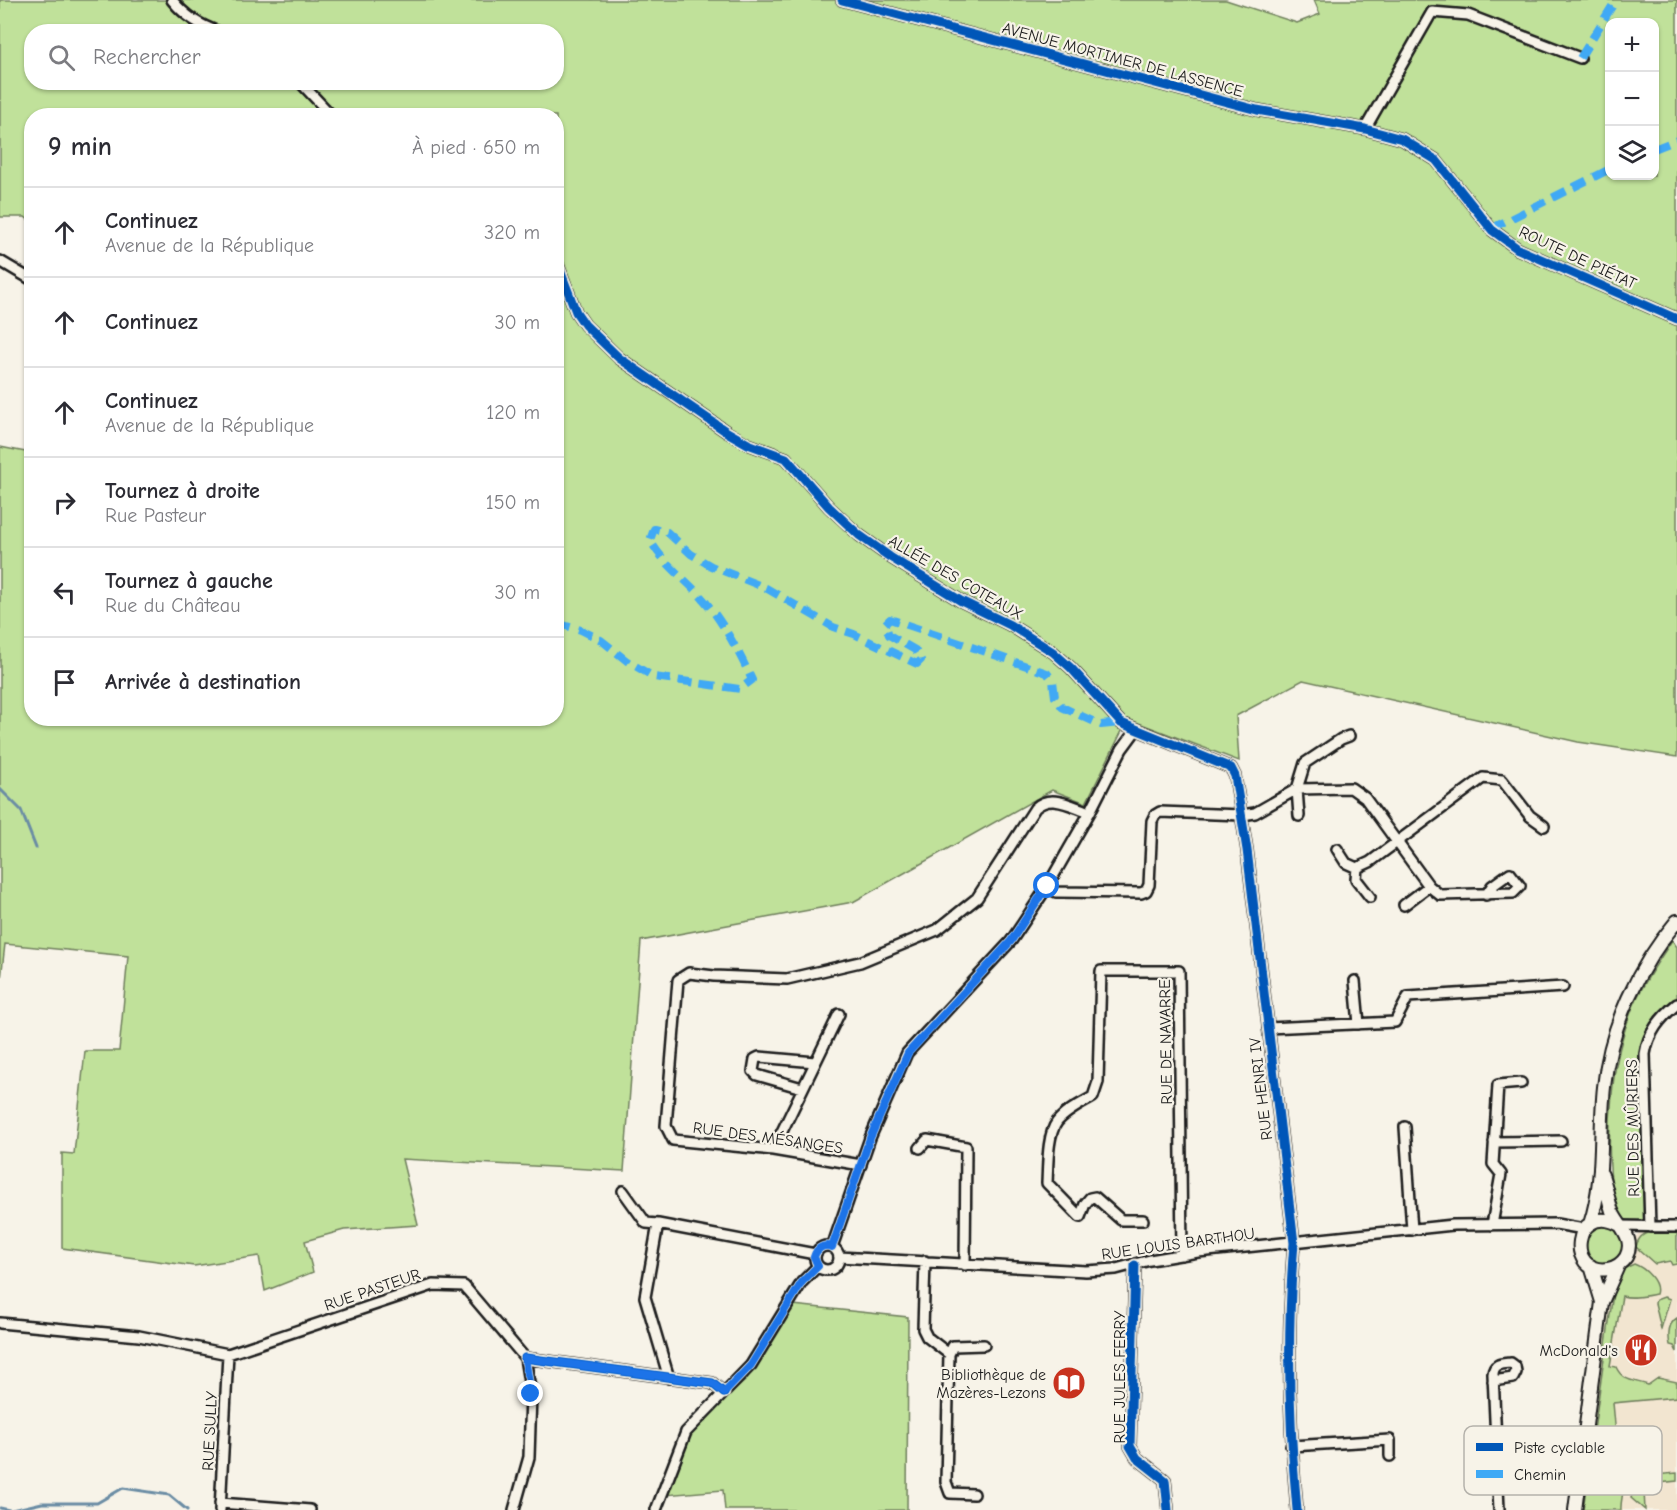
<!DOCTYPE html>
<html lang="fr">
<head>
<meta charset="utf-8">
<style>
  :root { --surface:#fff; --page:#f7f7f7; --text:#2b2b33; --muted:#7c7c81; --line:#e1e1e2 }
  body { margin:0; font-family:"Comic Neue",sans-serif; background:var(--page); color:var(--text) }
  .controls { position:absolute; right:18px; top:18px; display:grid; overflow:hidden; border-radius:12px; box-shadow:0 2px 4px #0004 }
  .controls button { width:54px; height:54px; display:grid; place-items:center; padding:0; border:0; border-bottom:2px solid var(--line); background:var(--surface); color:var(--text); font:30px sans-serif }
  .stop { position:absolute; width:18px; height:18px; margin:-14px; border:4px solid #1a73e8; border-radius:50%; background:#fff }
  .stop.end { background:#1a73e8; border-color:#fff; box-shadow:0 2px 6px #0008 }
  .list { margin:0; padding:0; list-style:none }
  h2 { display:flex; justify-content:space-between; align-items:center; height:78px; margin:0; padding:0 24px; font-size:26px }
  h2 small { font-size:20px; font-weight:400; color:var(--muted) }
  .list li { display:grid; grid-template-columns:39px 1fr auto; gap:18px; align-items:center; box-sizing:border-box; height:90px; padding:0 24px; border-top:2px solid var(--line) }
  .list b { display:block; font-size:22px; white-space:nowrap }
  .list p { margin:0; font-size:20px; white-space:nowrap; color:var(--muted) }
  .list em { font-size:20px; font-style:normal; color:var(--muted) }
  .icon { flex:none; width:33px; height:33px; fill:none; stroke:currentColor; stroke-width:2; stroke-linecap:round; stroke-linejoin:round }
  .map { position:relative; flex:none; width:1677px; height:1510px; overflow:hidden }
  .search { position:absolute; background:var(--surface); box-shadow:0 2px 4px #0004; left:24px; top:24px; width:540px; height:66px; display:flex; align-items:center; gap:15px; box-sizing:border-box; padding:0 21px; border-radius:24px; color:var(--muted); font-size:22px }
  .panel { position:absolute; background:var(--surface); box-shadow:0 2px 4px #0004; left:24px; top:108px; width:540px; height:618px; border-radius:24px }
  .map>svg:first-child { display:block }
</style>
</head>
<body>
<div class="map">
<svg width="1677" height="1510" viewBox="0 0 1677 1510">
  <rect width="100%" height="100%" fill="#f7f3e8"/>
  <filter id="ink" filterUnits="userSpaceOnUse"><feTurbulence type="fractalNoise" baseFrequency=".0167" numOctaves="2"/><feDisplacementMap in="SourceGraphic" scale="12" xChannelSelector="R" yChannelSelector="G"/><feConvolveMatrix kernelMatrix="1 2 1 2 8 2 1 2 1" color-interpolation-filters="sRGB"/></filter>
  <g filter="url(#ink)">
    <!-- built -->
    <path fill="#f2e5d0" d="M1650,1227H1677V1510H1575L1602,1302L1629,1244L1641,1231Z"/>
    <!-- green -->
    <path fill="#c0e19a" stroke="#6e7e5b" stroke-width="1.5" fill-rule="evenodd" d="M0,0H1226L1297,23L1320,14L1314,0H1677V757L1578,742L1303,680L1236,716L1239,761L1128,719L1086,803L1052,790L853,902L641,941L624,1171L402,1159L418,1225L344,1230L305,1241L313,1272L265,1291L259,1256L194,1266L62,1248V1153L74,1154L85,1051H119L128,956L5,944L0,988V447L31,453L32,718H556V116H32L31,222L25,217H0ZM1610,22H1654V176H1610ZM32,32H556V82H32Z
      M1672,940L1677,947V999L1665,1010L1646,1035L1647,1219C1639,1222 1631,1223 1625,1219C1601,1201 1610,1089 1617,1061C1620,1045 1625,1028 1631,1012C1641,986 1657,964 1672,940Z
      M1585 1245a19 19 0 1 1 38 0a19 19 0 1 1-38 0Z
      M1660,1231H1677V1264L1672,1265L1670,1261L1655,1264L1636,1247C1639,1233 1648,1232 1660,1231Z
      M1634,1264C1645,1268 1660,1282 1656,1294C1645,1296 1632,1299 1622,1296L1610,1366L1616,1367C1623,1382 1634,1380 1648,1385L1658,1378L1677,1382V1397L1613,1403L1620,1478C1627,1488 1620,1498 1621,1510H1583L1615,1279L1623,1269Z
      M1664,1297L1670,1299L1661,1329L1655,1303L1656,1300Z
      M793,1305L908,1317L907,1510H725L723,1490L665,1495L687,1434L746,1380Z
      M1677,1318V1352L1674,1346L1670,1345C1668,1335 1668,1323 1677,1318Z
      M1677,1473V1481L1650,1484L1644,1491L1645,1510L1631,1498L1633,1491L1631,1477Z"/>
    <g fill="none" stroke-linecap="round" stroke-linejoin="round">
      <!-- stream -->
      <path stroke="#6a8ca4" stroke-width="3" d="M0,789L21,810L36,848
        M0,1508L9,1510
        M12,1510L42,1503H97L123,1488L169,1495L187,1510"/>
      <defs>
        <path id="minor" d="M172,0C185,16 199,25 219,32
          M842,0L1257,110L1365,129L1402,139L1436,160L1492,230L1518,249L1677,319
          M300,82L332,116
          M1365,129L1432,12L1468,15L1580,58
          M556,260L576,312L585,325L619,358L727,432L748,444L786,458L829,507L859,535L890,557L961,601L1010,625L1053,652L1071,668L1121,723L1231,768L1235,776L1247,850L1294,1243C1287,1329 1289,1424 1297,1510
          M0,261L32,280
          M1299,816L1297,789L1305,763L1341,739L1349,736
          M1337,849L1346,863L1357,868L1370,862L1483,778L1502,780L1530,816L1544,826
          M1357,868L1356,879L1370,897
          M1047,887L1056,892L1141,893L1146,891L1149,885L1152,821L1155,815L1160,812L1242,815L1255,813L1297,789L1351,788L1365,798L1429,886L1440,895L1513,893L1520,886L1510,873L1492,886L1486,895
          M1404,905L1429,886
          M1355,981L1359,1024
          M1268,1028L1395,1022L1408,997L1563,987
          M802,1088L757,1075L753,1071L755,1059L759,1057L815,1062
          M1405,1127L1412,1230
          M1494,1142L1561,1141
          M920,1148L927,1140L966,1147L965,1265
          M773,1150L839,1014
          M861,1165L773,1150L673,1140L666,1126L678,980L689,973L714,976L787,979L860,962L937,930L977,898L1035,808C1051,793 1071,806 1090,812
          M623,1191L646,1223L658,1224
          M1143,1220H1121L1095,1197L1090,1198L1085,1204L1080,1217L1047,1183C1048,1166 1047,1135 1057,1122C1066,1111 1081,1104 1093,1097L1098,1082L1101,971H1179L1182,1255
          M1492,1225L1501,1174L1493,1164L1498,1085L1521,1083
          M1621,1226L1677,1227
          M1650,1227L1645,1054C1648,1033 1660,1018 1677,1004
          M815 1258a12 12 0 1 1 24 0a12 12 0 1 1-24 0Z
          M832,1247L870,1138L907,1053L1011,941L1047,887L1090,812L1122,749L1136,730
          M839,1257L1086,1271L1116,1269L1150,1260L1198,1252L1453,1225L1556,1224L1584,1229
          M925,1261L923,1329L927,1337L949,1354L946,1482L950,1493L974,1494
          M1135,1265L1130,1446L1137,1458L1165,1480L1168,1510
          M0,1323L139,1336L228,1354L433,1285L464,1286L525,1358L712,1383L724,1393
          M949,1354L953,1346L984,1345
          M669,1378L645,1297L658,1224L815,1254
          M1493,1381L1513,1378L1516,1372L1515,1366L1511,1363C1502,1364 1494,1363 1493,1374L1499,1510
          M1291,1446L1390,1440V1456
          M220,1503L310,1510
          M220,1510L228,1354
          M514,1510L529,1457L531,1394L525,1358
          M656,1510L686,1432L751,1365L802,1282L818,1266"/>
        <path id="major" d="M1602,1175C1606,1186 1608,1199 1612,1211C1618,1226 1636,1238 1626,1257C1622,1263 1615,1268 1608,1269C1565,1276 1573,1202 1618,1224
          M1590,1224C1605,1179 1599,1133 1604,1087C1610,1026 1638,967 1677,921
          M1591,1266L1602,1302
          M1575,1510L1602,1302L1618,1266"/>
      </defs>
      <!-- minor casing -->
      <use href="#minor" stroke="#1c1c1c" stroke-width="14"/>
      <!-- major casing -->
      <use href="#major" stroke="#1c1c1c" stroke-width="16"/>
      <!-- minor -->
      <use href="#minor" stroke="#f7f3e8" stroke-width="9"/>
      <!-- major -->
      <use href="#major" stroke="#f7f3e8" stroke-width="12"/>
      <!-- quiet -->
      <path stroke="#3fa9f5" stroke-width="8" stroke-dasharray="15 8" stroke-linecap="butt" d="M1580,58L1616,0
        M1654,149L1677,140
        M1492,230L1498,225L1610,169
        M556,623L581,630L601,640L627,661L654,677L740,689L752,680C740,654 722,620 703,599C685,578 664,565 650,540L654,529L667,532L691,554L711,566L766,588L833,627L854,634L917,664L921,660L915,650L889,635L885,624L890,619L1047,673L1053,681L1055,697L1062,707L1101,725L1121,723"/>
      <defs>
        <path id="cycleway" d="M842,0L1257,110L1365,129L1402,139L1436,160L1492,230L1518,249L1677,319
          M556,260L576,312L585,325L619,358L727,432L748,444L786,458L829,507L859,535L890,557L961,601L1010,625L1053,652L1071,668L1121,723L1231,768L1235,776L1247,850L1294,1243C1287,1329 1289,1424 1297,1510
          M1135,1265L1130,1446L1137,1458L1165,1480L1168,1510
          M525,1358L712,1383L724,1393"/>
      </defs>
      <!-- cycleway casing -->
      <use href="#cycleway" stroke="#f7f3e8" stroke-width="13"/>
      <!-- cycleway -->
      <use href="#cycleway" stroke="#0057b8" stroke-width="9"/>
    </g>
  </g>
  <g fill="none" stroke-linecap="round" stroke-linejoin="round" filter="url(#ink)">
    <!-- route -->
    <path stroke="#1a73e8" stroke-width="8" d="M531,1394L525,1358L712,1383L724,1393L751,1365L802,1282L818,1266L814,1257C817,1248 823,1244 832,1247L870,1138L908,1053L1011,941L1047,886"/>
  </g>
  <!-- icons -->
  <defs>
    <symbol id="restaurant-disc" viewBox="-11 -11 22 22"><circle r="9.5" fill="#c8321e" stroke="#f7f3e8"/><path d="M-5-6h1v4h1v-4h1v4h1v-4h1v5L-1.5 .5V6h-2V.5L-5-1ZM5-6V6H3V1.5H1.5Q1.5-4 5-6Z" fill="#fff"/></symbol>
    <symbol id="library-disc" viewBox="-11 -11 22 22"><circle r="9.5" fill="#c8321e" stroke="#f7f3e8"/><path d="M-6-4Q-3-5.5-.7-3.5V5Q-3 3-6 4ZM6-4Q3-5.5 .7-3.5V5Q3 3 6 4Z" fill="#fff"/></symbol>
  </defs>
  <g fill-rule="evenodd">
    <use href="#restaurant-disc" x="1622" y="1331" width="38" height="38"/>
    <use href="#library-disc" x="1050" y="1364" width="38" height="38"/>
  </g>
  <g text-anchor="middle" stroke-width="4.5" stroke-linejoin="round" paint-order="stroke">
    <!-- street labels -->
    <g font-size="16" fill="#1c1c1c" stroke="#f7f3e8">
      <text transform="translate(1123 59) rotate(15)" y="6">AVENUE MORTIMER DE LASSENCE</text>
      <text transform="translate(1578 257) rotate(25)" y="6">ROUTE DE PIÉTAT</text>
      <text transform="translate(956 577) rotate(30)" y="6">ALLÉE DES COTEAUX</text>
      <text transform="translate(1165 1042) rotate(-91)" y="6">RUE DE NAVARRE</text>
      <text transform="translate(1260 1089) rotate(-97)" y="6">RUE HENRI IV</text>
      <text transform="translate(1632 1128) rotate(-91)" y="6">RUE DES MÛRIERS</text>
      <text transform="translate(768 1137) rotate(8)" y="6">RUE DES MÉSANGES</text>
      <text transform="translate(1178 1243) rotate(-8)" y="6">RUE LOUIS BARTHOU</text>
      <text transform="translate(372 1289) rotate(-19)" y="6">RUE PASTEUR</text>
      <text transform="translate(1119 1377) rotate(-90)" y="6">RUE JULES FERRY</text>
      <text transform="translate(209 1431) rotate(-87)" y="6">RUE SULLY</text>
    </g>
    <!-- poi labels -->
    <g font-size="16" fill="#1c1c1c" stroke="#f7f3e8" text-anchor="end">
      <text x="1618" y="1356">McDonald's</text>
      <text x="1046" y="1380">Bibliothèque de<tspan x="1046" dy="18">Mazères-Lezons</tspan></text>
    </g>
  </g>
  <!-- legend -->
  <rect x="1464" y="1426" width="198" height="69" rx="9" fill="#f7f3e8" stroke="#b5b2ab" stroke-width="1.5"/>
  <rect x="1476" y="1443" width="27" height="8" fill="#0057b8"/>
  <rect x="1476" y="1470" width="27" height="8" fill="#3fa9f5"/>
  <g font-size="16" fill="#1c1c1c">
    <text x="1514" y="1453">Piste cyclable</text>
    <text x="1514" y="1480">Chemin</text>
  </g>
</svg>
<div class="controls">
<button>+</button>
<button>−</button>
<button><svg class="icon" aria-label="layers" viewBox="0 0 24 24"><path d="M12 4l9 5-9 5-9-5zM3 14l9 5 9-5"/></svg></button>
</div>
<div class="stop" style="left:1047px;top:886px"></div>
<div class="stop end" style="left:531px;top:1394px"></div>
<div class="search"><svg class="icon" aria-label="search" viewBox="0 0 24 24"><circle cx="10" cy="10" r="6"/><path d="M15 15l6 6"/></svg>Rechercher</div>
<section class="panel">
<h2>9 min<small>À pied · 650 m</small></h2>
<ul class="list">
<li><svg class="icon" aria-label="ahead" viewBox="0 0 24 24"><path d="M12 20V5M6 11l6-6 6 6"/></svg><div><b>Continuez</b><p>Avenue de la République</p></div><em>320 m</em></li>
<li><svg class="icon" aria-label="ahead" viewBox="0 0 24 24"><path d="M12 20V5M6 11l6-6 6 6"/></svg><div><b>Continuez</b></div><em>30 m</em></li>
<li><svg class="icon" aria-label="ahead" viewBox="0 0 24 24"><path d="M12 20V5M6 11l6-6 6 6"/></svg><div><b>Continuez</b><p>Avenue de la République</p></div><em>120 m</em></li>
<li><svg class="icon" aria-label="right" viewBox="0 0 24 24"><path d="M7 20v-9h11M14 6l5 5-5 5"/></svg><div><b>Tournez à droite</b><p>Rue Pasteur</p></div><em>150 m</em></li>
<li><svg class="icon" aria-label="left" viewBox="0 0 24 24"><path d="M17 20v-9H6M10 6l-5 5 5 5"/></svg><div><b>Tournez à gauche</b><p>Rue du Château</p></div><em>30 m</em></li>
<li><svg class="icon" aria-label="arrive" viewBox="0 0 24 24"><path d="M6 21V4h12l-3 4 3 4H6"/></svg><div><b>Arrivée à destination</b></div></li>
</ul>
</section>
</div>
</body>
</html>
